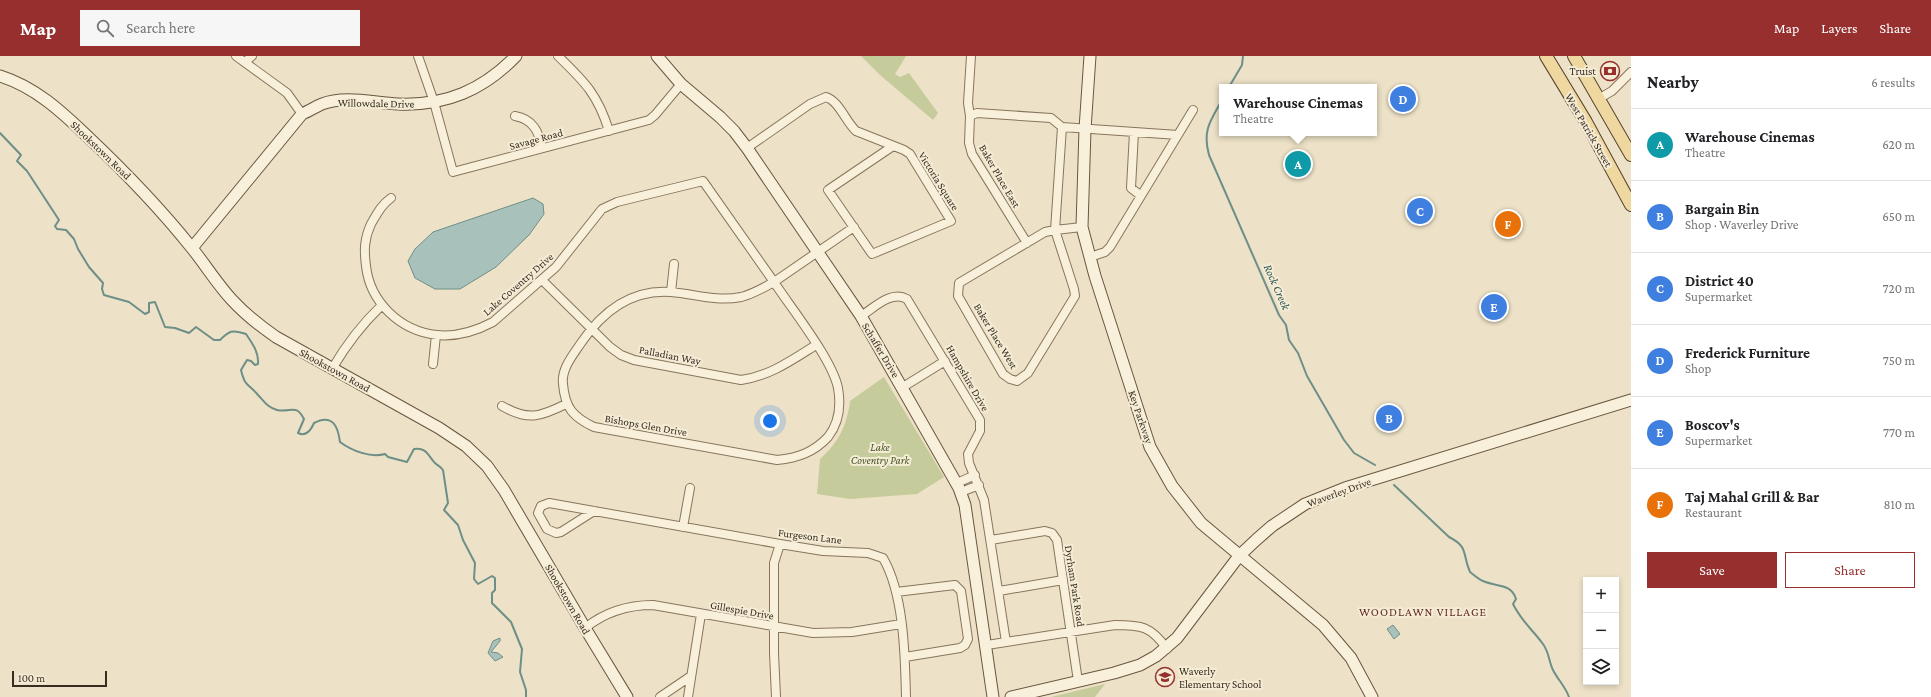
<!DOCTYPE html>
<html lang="en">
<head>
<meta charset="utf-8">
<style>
  :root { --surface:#fff; --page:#f6f6f6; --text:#202124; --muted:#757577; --line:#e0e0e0; --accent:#962f2e }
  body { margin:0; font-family:"Crimson Pro",serif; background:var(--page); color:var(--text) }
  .controls { position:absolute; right:12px; bottom:12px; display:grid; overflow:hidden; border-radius:0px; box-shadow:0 2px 6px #0003 }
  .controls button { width:36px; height:36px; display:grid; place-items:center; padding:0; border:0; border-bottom:1px solid var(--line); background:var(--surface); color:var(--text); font:20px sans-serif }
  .scale { position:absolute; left:12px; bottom:10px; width:95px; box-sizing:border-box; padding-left:4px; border:2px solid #392c20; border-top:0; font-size:11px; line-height:14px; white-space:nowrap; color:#392c20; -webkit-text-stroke:3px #f5ecd6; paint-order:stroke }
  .you { position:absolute; left:770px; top:365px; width:14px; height:14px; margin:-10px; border:3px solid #fff; border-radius:50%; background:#1a73e8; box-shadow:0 0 0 6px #1a73e833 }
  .badge { display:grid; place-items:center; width:26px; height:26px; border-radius:50%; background:var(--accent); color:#fff; font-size:13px; font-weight:700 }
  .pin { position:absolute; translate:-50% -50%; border:2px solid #fff; box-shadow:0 1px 4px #0006 }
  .popup { position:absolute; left:1219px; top:28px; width:158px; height:52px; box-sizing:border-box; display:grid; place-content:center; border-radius:0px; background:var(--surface); filter:drop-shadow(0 1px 3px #0005); font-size:13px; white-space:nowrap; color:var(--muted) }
  .popup b { font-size:15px; color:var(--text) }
  .popup::after { content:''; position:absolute; left:50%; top:100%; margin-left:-8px; border:8px solid transparent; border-top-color:var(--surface) }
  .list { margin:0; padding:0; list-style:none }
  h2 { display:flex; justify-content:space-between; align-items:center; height:52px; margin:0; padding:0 16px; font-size:17px }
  h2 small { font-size:13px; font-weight:400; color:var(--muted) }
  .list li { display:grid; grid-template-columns:26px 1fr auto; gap:12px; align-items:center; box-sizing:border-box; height:72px; padding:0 16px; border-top:1px solid var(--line) }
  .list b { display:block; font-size:15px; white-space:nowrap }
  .list p { margin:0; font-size:13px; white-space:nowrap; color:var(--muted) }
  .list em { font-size:13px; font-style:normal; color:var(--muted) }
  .actions { display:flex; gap:8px; padding:12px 16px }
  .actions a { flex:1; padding:9px 0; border:1px solid var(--accent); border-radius:0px; text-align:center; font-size:14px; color:var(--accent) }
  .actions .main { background:var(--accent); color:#fff }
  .icon { flex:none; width:22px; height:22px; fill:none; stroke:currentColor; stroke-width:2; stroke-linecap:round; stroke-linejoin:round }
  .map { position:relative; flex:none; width:1631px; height:641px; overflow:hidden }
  header { display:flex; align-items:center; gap:24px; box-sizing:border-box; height:56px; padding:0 20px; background:var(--accent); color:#fff }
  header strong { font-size:19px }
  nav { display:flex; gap:22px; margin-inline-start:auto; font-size:14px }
  .search { width:280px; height:36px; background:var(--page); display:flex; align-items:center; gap:10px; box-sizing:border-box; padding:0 14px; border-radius:0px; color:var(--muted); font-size:15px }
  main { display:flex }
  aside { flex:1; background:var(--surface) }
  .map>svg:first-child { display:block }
</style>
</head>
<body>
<header>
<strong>Map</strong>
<div class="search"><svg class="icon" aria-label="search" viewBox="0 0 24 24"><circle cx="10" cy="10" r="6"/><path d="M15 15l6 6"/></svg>Search here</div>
<nav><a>Map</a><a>Layers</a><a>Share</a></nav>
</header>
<main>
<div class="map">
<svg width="1631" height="641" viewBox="0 0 1631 641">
  <rect width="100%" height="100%" fill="#ede2c7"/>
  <!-- green -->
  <path fill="#c5cb9b" d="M861,0H906L895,18L900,21L909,17L938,57L933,64L880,19Z
    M884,321L944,421L917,438L850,443L817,438L820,403C839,386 847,369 850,345Z
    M1105,628L1095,641H1051Z"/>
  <!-- water -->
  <path fill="#a8c1ba" stroke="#6e8f88" d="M533,142L543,148L544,158L529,179L496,211L460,233H435L415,222L408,205L415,193L433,176Z
    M1393,569L1400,578L1394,583L1387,573Z
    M500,582V585L491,596L498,597L503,601L495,605L488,597L493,585Z"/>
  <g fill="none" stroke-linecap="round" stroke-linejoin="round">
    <!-- stream -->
    <path stroke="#6e8f88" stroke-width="2" d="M1229,31L1242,9L1243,0
      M1222,44C1211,64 1202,74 1209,99L1279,259L1286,269L1289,284L1298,297L1307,320L1344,384L1354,397L1375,409
      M0,77L21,99L17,105L27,115L59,164L55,170L57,173L66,174L74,183L78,193L89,211L103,227L102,233L104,239L129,246L145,258L149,256V247L155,246L165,271L175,272L189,277L196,271L214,284H220C229,275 232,273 246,278C252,287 259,296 258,308L255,309L251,305L247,304L241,314C245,331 248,327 258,339C264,345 268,352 277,354C291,357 296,347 304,363L298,377C306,381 311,374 314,367C333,357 338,371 340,386C352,395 371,402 385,398L388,401L407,406L414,393C427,391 428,400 435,407C438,410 440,410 443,414L448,447L444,454L458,469L463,484L475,507L474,523L478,528L492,520L495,522V534L492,537V547L511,566L522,593L520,616L526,634V641
      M1394,429L1449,481C1469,491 1462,498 1470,516C1474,519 1478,523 1483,525C1496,531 1511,527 1516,543L1513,548C1522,566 1532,573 1543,588C1549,596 1549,606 1553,614C1558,624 1565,630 1569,641"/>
    <defs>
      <path id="street" d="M236,0L287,37L302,58
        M418,0L434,46L453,116L649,64L655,59L681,28
        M558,0C585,26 598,39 609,75
        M245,6L252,0
        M1600,42L1612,35L1631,16
        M515,60C533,63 539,76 542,92
        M970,60L968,47L971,0
        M1062,71L1055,174L1045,176L959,227L958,240L1003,318L1010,323L1017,325L1028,317L1075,240L1074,233L1055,174L1082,171
        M1134,76L1131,132L1140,139
        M747,92L810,48L826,41C839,45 846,66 856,75L904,94L910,98L951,165L872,198L828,134L893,90
        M391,142C381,149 377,158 371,168C364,183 364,195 366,210C370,246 400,275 437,279C457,281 476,275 493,266L556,211L602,153L617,146L703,125L774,226C763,232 753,238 741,241C716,246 695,238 671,236C631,233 602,256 581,287C573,299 561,313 563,328C565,352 573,361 594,371L777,404C798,402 814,396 828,381C839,367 841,349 838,332C832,303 791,252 774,226L854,171
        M1027,187L972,98L969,87L970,60L977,57L1051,62L1062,71L1178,79
        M1090,201L1105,196L1110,191L1193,54
        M542,224L610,291L621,299L634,304L741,324C770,320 792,304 816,289
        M671,236L674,208
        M861,260C874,252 891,234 907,243L980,364V375L968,398L969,407L984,444L1006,586
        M433,308L436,279
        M332,313C346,289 361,269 381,250
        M903,331L945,305
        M502,350C528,365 540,361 566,348
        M957,427L975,419
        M961,436L979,429
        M594,455L561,476L556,477L547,473L538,457L541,450L549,447L780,488L823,495L868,497L883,502C904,538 905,599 906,641
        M683,471L690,432
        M991,484L1045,475L1052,477L1057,484L1078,625
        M999,535L1063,524
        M896,536L955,529L961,535L968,583L965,589L960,592L905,601
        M585,572C605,556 627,549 653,549L813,577L852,576L901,568
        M987,589L1115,569C1141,569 1151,570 1167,593
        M660,641L691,620
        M688,641L701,558
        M776,641L774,597V507L780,488"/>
      <path id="secondary" d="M657,0L681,28L720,61L734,75L747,92L861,260L959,432L965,449L993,641
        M1090,0L1085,73L1082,171L1095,220L1150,391L1172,430L1201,467L1323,569L1351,602L1372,641
        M0,20C35,31 61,55 87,80C124,115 159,151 191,191C205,208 217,228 232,244C245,258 260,270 276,281L439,372L466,390L487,410L504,434L585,572L627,641
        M192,192L302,58C309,55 315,51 322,48C345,39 374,47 398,48C446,50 483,34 516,0
        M1011,641L1114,617L1140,609L1156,600L1177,582L1239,500L1256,484L1272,470L1305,448L1345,432L1631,344"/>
      <path id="primary" d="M1546,0L1586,66L1631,149
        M1574,0L1631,99"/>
    </defs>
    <!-- street casing -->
    <use href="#street" stroke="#88755c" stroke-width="10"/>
    <!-- secondary casing -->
    <use href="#secondary" stroke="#6a5640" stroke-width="13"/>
    <!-- primary casing -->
    <use href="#primary" stroke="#564330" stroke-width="14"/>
    <!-- street -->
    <use href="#street" stroke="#f8f0da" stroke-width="8"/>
    <!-- secondary -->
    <use href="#secondary" stroke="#f8f0da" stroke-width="11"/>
    <!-- primary -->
    <use href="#primary" stroke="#efd7a0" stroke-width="12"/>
  </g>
  <!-- icons -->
  <defs>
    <symbol id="bank-ring" viewBox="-11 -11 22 22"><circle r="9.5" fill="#f5ecd6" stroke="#962f2e" stroke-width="1.5"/><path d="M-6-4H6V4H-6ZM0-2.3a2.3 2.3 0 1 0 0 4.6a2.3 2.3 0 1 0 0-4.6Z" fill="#962f2e"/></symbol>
    <symbol id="school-ring" viewBox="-11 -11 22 22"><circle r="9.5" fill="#f5ecd6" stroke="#962f2e" stroke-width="1.5"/><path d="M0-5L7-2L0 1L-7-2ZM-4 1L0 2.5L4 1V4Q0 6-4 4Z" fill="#962f2e"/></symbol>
  </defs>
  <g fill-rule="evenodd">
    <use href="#bank-ring" x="1599" y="4" width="22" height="22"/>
    <use href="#school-ring" x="1154" y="610" width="22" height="22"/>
  </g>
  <g text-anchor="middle" stroke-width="4" stroke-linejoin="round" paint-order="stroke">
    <!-- poi labels -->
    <g font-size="11" fill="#392c20" stroke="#f5ecd6" text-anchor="end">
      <text x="1596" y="19">Truist</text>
      <text x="1179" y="619" text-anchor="start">Waverly<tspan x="1179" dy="13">Elementary School</tspan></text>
    </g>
    <!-- street labels -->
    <g font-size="11" fill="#392c20" stroke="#f5ecd6">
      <text transform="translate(376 47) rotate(1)" y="4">Willowdale Drive</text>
      <text transform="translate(1589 74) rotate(60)" y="4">West Patrick Street</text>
      <text transform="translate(536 83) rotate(-15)" y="4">Savage Road</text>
      <text transform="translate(101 94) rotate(44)" y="4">Shookstown Road</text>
      <text transform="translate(1000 120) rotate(60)" y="4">Baker Place East</text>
      <text transform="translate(939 125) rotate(58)" y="4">Victoria Square</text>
      <text transform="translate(518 228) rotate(-41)" y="4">Lake Coventry Drive</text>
      <text transform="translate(996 280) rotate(59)" y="4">Baker Place West</text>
      <text transform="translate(881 294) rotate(59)" y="4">Schaffer Drive</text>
      <text transform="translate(670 299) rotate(11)" y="4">Palladian Way</text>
      <text transform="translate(335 314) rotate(29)" y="4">Shookstown Road</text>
      <text transform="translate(968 322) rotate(60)" y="4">Hampshire Drive</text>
      <text transform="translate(1141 361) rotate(71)" y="4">Key Parkway</text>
      <text transform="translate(646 369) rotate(10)" y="4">Bishops Glen Drive</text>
      <text transform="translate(1339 436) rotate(-20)" y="4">Waverley Drive</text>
      <text transform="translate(810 480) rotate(7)" y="4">Furgeson Lane</text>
      <text transform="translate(1075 530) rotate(81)" y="4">Dyrham Park Road</text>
      <text transform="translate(568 543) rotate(60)" y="4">Shookstown Road</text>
      <text transform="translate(742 554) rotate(10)" y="4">Gillespie Drive</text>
    </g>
    <!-- park labels -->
    <g font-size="11" font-style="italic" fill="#495527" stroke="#f5ecd6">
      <text x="880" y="395">Lake<tspan x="880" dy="13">Coventry Park</tspan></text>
    </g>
    <!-- water labels -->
    <g font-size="12" font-style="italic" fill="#305856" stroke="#f5ecd6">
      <text transform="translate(1277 231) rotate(66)" y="4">Rock Creek</text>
    </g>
    <!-- neighbourhood labels -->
    <g font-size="12" letter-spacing="1" fill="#653020" stroke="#f5ecd6">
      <text x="1423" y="560">WOODLAWN VILLAGE</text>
    </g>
  </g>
</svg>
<div class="controls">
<button>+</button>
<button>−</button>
<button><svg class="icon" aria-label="layers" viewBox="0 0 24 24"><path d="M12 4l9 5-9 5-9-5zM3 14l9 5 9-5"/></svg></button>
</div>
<div class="scale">100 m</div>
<div class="you"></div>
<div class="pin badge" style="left:1298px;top:108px;background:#0f9aa8">A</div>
<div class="popup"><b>Warehouse Cinemas</b>Theatre</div>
<div class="pin badge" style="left:1389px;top:362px;background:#3f7fe0">B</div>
<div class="pin badge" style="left:1420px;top:155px;background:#3f7fe0">C</div>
<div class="pin badge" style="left:1403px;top:43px;background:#3f7fe0">D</div>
<div class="pin badge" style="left:1494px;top:251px;background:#3f7fe0">E</div>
<div class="pin badge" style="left:1508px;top:168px;background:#e8710a">F</div>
</div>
<aside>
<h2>Nearby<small>6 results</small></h2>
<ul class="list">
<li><span class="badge" style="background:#0f9aa8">A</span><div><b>Warehouse Cinemas</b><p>Theatre</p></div><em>620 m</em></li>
<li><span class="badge" style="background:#3f7fe0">B</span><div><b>Bargain Bin</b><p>Shop · Waverley Drive</p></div><em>650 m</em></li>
<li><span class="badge" style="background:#3f7fe0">C</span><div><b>District 40</b><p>Supermarket</p></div><em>720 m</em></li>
<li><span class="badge" style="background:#3f7fe0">D</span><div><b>Frederick Furniture</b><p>Shop</p></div><em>750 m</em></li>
<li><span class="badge" style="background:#3f7fe0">E</span><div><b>Boscov's</b><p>Supermarket</p></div><em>770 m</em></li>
<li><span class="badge" style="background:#e8710a">F</span><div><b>Taj Mahal Grill &amp; Bar</b><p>Restaurant</p></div><em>810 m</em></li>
</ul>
<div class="actions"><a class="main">Save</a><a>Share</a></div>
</aside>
</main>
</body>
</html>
